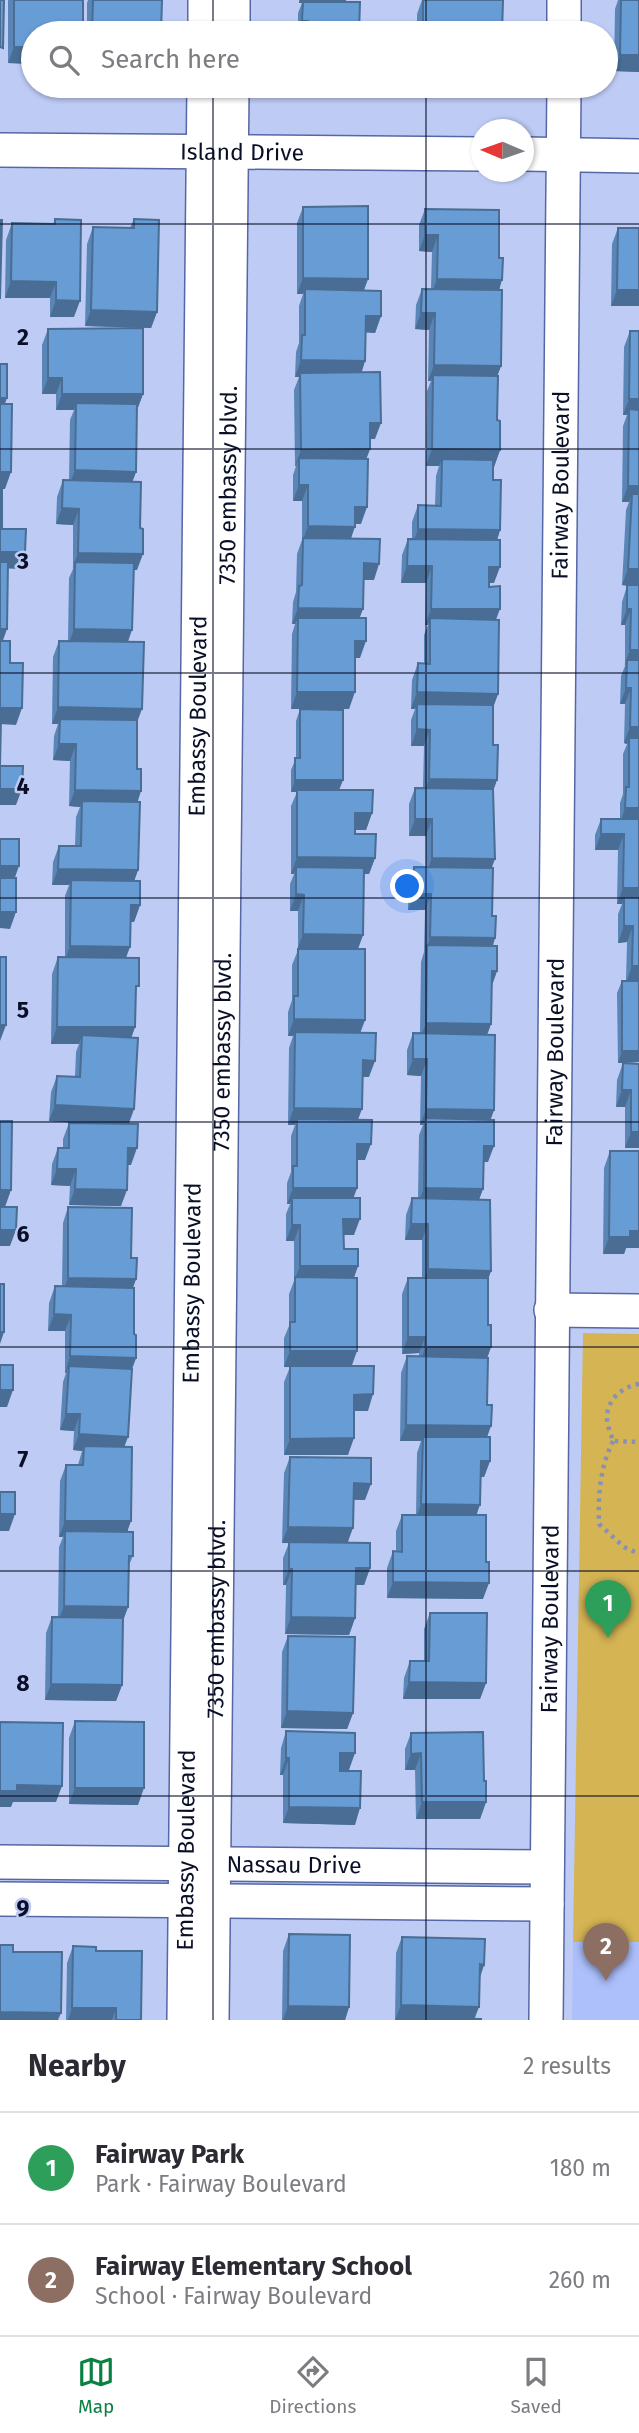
<!DOCTYPE html>
<html lang="en">
<head>
<meta charset="utf-8">
<style>
  :root { --surface:#fff; --page:#f7f7f7; --text:#2b2b33; --muted:#7c7c81; --line:#e1e1e2; --accent:#0b8043 }
  body { margin:0; font-family:"Fira Sans",sans-serif; background:var(--page); color:var(--text) }
  .compass { position:absolute; left:471px; top:119px; width:63px; height:63px; border-radius:50%; background:var(--surface); box-shadow:0 2px 5px #0004; rotate:272deg }
  .you { position:absolute; left:408px; top:887px; width:24px; height:24px; margin:-18px; border:5px solid #fff; border-radius:50%; background:#1a73e8; box-shadow:0 0 0 10px #1a73e833 }
  .badge { display:grid; place-items:center; width:46px; height:46px; border-radius:50%; background:var(--accent); color:#fff; font-size:23px; font-weight:700 }
  .pin { position:absolute; translate:-50% -58px; filter:drop-shadow(0 2px 4px #0008) }
  .pin::after { content:''; position:absolute; top:37px; width:24px; height:21px; background:inherit; clip-path:polygon(0 0,100% 0,50% 100%) }
  .list { margin:0; padding:0; list-style:none }
  h2 { display:flex; justify-content:space-between; align-items:center; height:91px; margin:0; padding:0 28px; font-size:30px }
  h2 small { font-size:23px; font-weight:400; color:var(--muted) }
  .list li { display:grid; grid-template-columns:46px 1fr auto; gap:21px; align-items:center; box-sizing:border-box; height:112px; padding:0 28px; border-top:2px solid var(--line) }
  .list b { display:block; font-size:26px; white-space:nowrap }
  .list p { margin:0; font-size:23px; white-space:nowrap; color:var(--muted) }
  .list em { font-size:23px; font-style:normal; color:var(--muted) }
  .icon { flex:none; width:38px; height:38px; fill:none; stroke:currentColor; stroke-width:2; stroke-linecap:round; stroke-linejoin:round }
  .map { position:relative; flex:none; width:639px; height:2020px; overflow:hidden }
  .search { position:absolute; background:var(--surface); box-shadow:0 2px 5px #0004; left:21px; right:21px; top:21px; height:77px; display:flex; align-items:center; gap:18px; box-sizing:border-box; padding:0 24px; border-radius:38px; color:var(--muted); font-size:26px }
  .sheet { height:315px; background:var(--surface) }
  nav { display:flex; justify-content:space-around; align-items:center; box-sizing:border-box; height:98px; border-top:2px solid var(--line); background:var(--surface); font-size:19px; color:var(--muted) }
  nav a { display:grid; justify-items:center; gap:4px }
  nav .on { color:var(--accent) }
  .map>svg:first-child { display:block }
</style>
</head>
<body>
<div class="map">
<svg width="639" height="2020" viewBox="0 0 639 2020">
  <rect width="100%" height="100%" fill="#beccf5"/>
  <!-- built -->
  <path fill="#adc0fc" d="M573,1942H639V2020H572Z"/>
  <!-- green -->
  <path fill="#d5b454" d="M583,1333L639,1334V1942H573Z"/>
  <g fill="none" stroke-linecap="round" stroke-linejoin="round">
    <defs>
      <g id="street">
        <path d="M205,33V0"/>
        <path d="M233,33V0"/>
        <path d="M564,33V0"/>
        <path id="s1" d="M0,150L482,154"/>
        <path d="M524,154L639,156"/>
        <path d="M551,1310L639,1311"/>
        <path id="s2" d="M0,1862L547,1867"/>
        <path d="M0,1899L547,1904"/>
        <path id="s3" d="M184,2020L204,86"/>
        <path id="s4" d="M212,2020L232,86"/>
        <path id="s5" d="M546,2020L564,86"/>
      </g>
    </defs>
    <!-- street casing -->
    <use href="#street" stroke="#5567a4" stroke-width="36"/>
    <!-- path -->
    <path stroke="#8691b5" stroke-width="4.5" stroke-dasharray="3.5 5" stroke-linecap="butt" d="M639,1384C622,1387 607,1399 607,1418C607,1425 611,1434 613,1441L639,1442
      M613,1441C600,1468 598,1494 599,1524L624,1547L639,1554"/>
    <!-- street -->
    <use href="#street" stroke="#fff" stroke-width="33"/>
  </g>
  <!-- wall -->
  <path fill="#5986b6" d="M8,0H83L33,33V64L8,63Z
    M88,0H162L161,33H87V3Z
    M299,0H346V2L359,33H298V13L302,3H299Z
    M422,0H423L502,33H417V14Z
    M618,0H639V72L614,71L615,9Z
    M303,207L368,279L364,290L381,316L375,333L366,332L365,361L361,372L375,439H370V449L366,459L361,524H355L351,539L374,580H363L359,618L360,658H355L349,709H291L292,634L295,624H292L293,602L296,592L297,554L302,540V501H293V475L296,466H295L294,390L299,377H295L296,352L299,343V306L303,294H297V223Z
    M425,209L499,258L501,366L497,376V420L500,450L494,467H493V480L500,530L497,540L494,583H489L496,620L498,694L493,706V745L497,780L493,790L491,868L492,916L495,938L493,946L497,971L492,985L491,1024L487,1035L494,1110L490,1120L488,1162H484L483,1189L479,1199L491,1271L488,1279V1325L491,1347L487,1358V1437L490,1461L484,1477H481L477,1515L483,1599L387,1598V1568L393,1551L396,1552V1531L402,1515H416L417,1453L421,1441H400L401,1373L407,1356H419V1353L402,1354V1294L408,1278H422V1240H405L406,1215L412,1198H418L419,1135L423,1125H420L421,1076L407,1075V1050L413,1033H420L421,962L424,952L425,910H408V884L414,867H426V836H409V804L415,788H423L424,746H411V720L415,709H411L412,680L418,663L424,664V635L428,625H425L426,583H401L402,555L408,539H412V522L418,505H435L436,476L439,466H426L427,391L431,381H428L429,330L415,329L416,305L422,289H431L432,252L419,251V225Z
    M55,219L74,317H50V298H5L6,240L12,223L53,224Z
    M134,219L157,312L151,328L85,326L87,244L93,227L130,228Z
    M618,228L639,306H611L612,244Z
    M48,329L143,394L137,410L136,472L132,482L137,570H133L128,642L137,723L138,870L134,881L140,905L134,922H131L126,958L136,995L135,1027L131,1038L134,1109L128,1124L131,1165H128L121,1206L69,1205L70,1186L51,1185L52,1164L58,1148H63V1139L69,1123H77L49,1121L51,1092L57,1076L75,1077L76,1052L79,1044H51L52,974L58,957L65,958V896L69,885H52L53,862L59,846H75L76,817L80,807L69,806L70,761L53,760L54,736L58,724H52L53,657L59,641H68L69,578L73,569V525L56,524L57,497L63,480H69L70,420L74,410H56V394H42V345Z
    M630,331L639,1062L618,1063L617,993L622,981H626L627,942L618,943V914L622,904H617L618,850H595V835L601,819H620V803L623,794V754L627,744L624,743L625,704H620L621,676L625,666V625H621L622,602L627,586L622,585L626,510L629,502H622L623,426L627,415H623L624,347Z
    M300,709L343,780L339,790L372,813L366,830H355V834L375,858L369,874H364L363,935L358,949L365,1020L360,1033L369,1077H362L358,1120L365,1160H357V1188L353,1198L354,1235H343L344,1249L358,1266L354,1278L351,1366L368,1411H354L348,1455H284V1382L290,1367H284V1338L289,1326V1294L294,1281V1241H286V1214L290,1204H287V1183L291,1172V1136L295,1125H288L289,1048L293,1036H288V1012L292,1000V965L298,950V911H290V884L294,874H291V806L297,792H291V770L296,758V721Z
    M623,1063L639,1064V1148H625V1107H616L617,1080Z
    M610,1151L626,1248L624,1254H603L604,1168Z
    M68,1207L131,1258L136,1279L133,1288L134,1334L136,1358L132,1369L124,1447L128,1532L133,1556L129,1565L128,1607L123,1621L122,1685L116,1701L45,1700L46,1633L52,1617H58L59,1547L63,1537H59L60,1481L66,1465H78L82,1451L73,1450L74,1431L60,1430L63,1382L66,1373H65V1331H48L49,1303L55,1286H62L63,1223Z
    M290,1457L365,1500H354L348,1543L370,1568L364,1585H356L355,1618L349,1635L285,1634L286,1585H283V1558L289,1543H282L284,1473Z
    M430,1613L486,1683L480,1699H403L404,1678L410,1661H424V1629Z
    M288,1636L353,1713L347,1729L281,1728L282,1652Z
    M75,1721L138,1805L69,1804V1738Z
    M286,1731L349,1770H340L355,1825L283,1823V1775H280L281,1748Z
    M411,1733L484,1781L486,1802L480,1819H416L415,1770H405V1749Z
    M289,1934L349,2007L345,2020H282L283,1951Z
    M402,1937L484,1965L480,1978L475,2018L481,2020H395L396,1953Z
    M73,1946L96,1951L141,2020H66L67,1963Z"/>
  <!-- shaded-wall -->
  <path fill="#496d94" d="M300,0H346L345,4L299,3Z
    M302,21H308L304,33H298Z
    M423,23H441L437,33H419Z
    M14,47H33V64L8,63Z
    M620,55H639V72L614,71Z
    M425,235H438L432,252L419,251Z
    M303,278L368,279L362,295L305,289L303,294H297Z
    M437,279L502,280L497,297L431,296Z
    M11,281L56,282L50,298H5Z
    M617,290H639V306H611Z
    M56,300L80,301L74,317H50Z
    M91,310L157,312L151,328L85,326Z
    M421,313H435L429,330L415,329Z
    M366,316H381L375,333L360,332Z
    M301,360L365,361L360,378L300,373L299,377H295Z
    M434,365L501,366L495,382L433,375L431,381H428Z
    M48,378H62L56,394H42Z
    M62,394H143L137,410H76V403L74,410H56Z
    M0,398H7L3,409H0Z
    M629,399H639V415L629,409L627,415H623Z
    M370,423H381L375,439H364Z
    M370,449L364,465L299,458L296,466H295L301,450Z
    M432,449L500,450L494,467L442,466V459L439,466H426Z
    M75,470L136,472L130,488L69,487Z
    M0,472H11L5,489H0Z
    M299,485H308L302,501H293Z
    M628,486H639V502L632,494L629,502H622Z
    M355,507H367L361,524H349Z
    M62,508L79,509L73,525L56,524Z
    M308,526L355,527L349,543H302Z
    M418,529L500,530L495,547L412,546Z
    M0,552H25L19,569L0,568Z
    M78,553L143,554L137,570L75,569V562L72,569Z
    M364,563L379,564L374,580H358Z
    M407,566H432L426,583H401Z
    M489,567H500L494,583H483Z
    M628,569H639V586L622,585Z
    M298,608L363,609L357,625L298,618L295,624H292Z
    M431,609H500L494,625L430,618L428,625H425Z
    M627,609H631L625,625H621Z
    M0,629H7L1,646H0Z
    M74,629L132,630L126,647L68,646Z
    M355,641H366L360,658H349Z
    M630,650H639V666L627,660L624,666Z
    M626,688H631L625,704H620Z
    M297,692H355L349,709H291Z
    M417,692L498,694L492,711L417,704L415,709H411Z
    M58,707L142,709L136,725L60,719L58,724H52Z
    M0,708H22L16,725L0,724Z
    M630,727H639V744L629,738L627,744L624,743Z
    M417,729L430,730L424,746H411Z
    M59,744H76L70,761L53,760Z
    M429,779L497,780L491,797L423,796Z
    M295,780H343L338,792H291Z
    M0,789H22L16,805H0Z
    M75,790L141,791L136,807L82,801L80,807L69,806Z
    M625,808H639V824H620Z
    M355,813H372L366,830H349Z
    M415,819H432L426,836H409Z
    M601,834H624L618,850H595Z
    M297,857L375,858L369,874H296V867L294,874H291Z
    M432,858L495,859L489,875L426,874Z
    M0,866H19L13,883H0Z
    M58,869L138,870L132,887L71,880L69,885H52Z
    M623,888H639V904L624,897L622,904H617Z
    M296,894L304,895L298,911H290Z
    M414,894H431L425,910H408Z
    M131,905H140L134,922L125,921Z
    M0,912H16L10,929L0,928Z
    M624,926H633L627,942L618,943Z
    M303,934L363,935L357,951L297,950Z
    M430,937L495,938L489,955L427,947Z
    M70,946L130,947L124,963H64Z
    M632,966H639V983H626Z
    M492,971H497L491,988Z
    M294,1019L365,1020L359,1036L295,1032L293,1036H288Z
    M426,1023L491,1024L485,1040H420Z
    M0,1025H6L0,1041Z
    M57,1027H135L129,1044L82,1035L79,1044H51Z
    M622,1051H639V1062L618,1063Z
    M413,1059H427L421,1076L407,1075Z
    M363,1060L375,1061L369,1077H357Z
    M622,1090H631L625,1107H616Z
    M55,1105L134,1109L128,1126L49,1121Z
    M294,1108L362,1109L356,1125L297,1119L295,1125H288Z
    M426,1109L494,1110L488,1127L425,1118L423,1125H420Z
    M631,1132H639V1148H625Z
    M357,1144H371L365,1160H351Z
    M484,1146H494L488,1162H478Z
    M128,1148H137L131,1165H122Z
    M57,1169H76L70,1186L51,1185Z
    M293,1188H357L351,1205L292,1198L290,1204H287Z
    M424,1188L483,1189L477,1205L418,1204Z
    M75,1189L127,1190L121,1206L69,1205Z
    M0,1190H11L5,1207H0Z
    M343,1219H360L354,1235H337Z
    M411,1224H428L422,1240H405Z
    M292,1225H300L294,1241H286Z
    M0,1230H16L10,1246H0Z
    M630,1231H639V1248H626L624,1254H603L609,1237Z
    M300,1266H358L352,1282L295,1279Z
    M428,1269L491,1271L485,1287L422,1286Z
    M68,1278L136,1279L130,1295L62,1294Z
    M54,1314L71,1315L65,1331H48Z
    M0,1332H4L0,1344Z
    M408,1337H425L419,1353L402,1354Z
    M425,1347H491L485,1364H420Z
    M290,1351H357L351,1368L284,1367Z
    M70,1356L136,1358L130,1374L69,1366L66,1373H65Z
    M0,1390H13L7,1407H0Z
    M373,1394L368,1411H348L354,1395Z
    M66,1414H80L74,1431L60,1430Z
    M406,1425L491,1426L485,1443L423,1437L421,1441H400Z
    M79,1434L128,1437L122,1453L84,1446L82,1451L73,1450Z
    M354,1438L348,1455H284L290,1439Z
    M481,1461H490L484,1477H475Z
    M354,1483L371,1484L365,1500L348,1499Z
    M421,1504L480,1505L474,1521L415,1520Z
    M0,1514H15L9,1531H0Z
    M65,1521H131L125,1538L65,1531L63,1537H59Z
    M288,1527L353,1528L347,1544L282,1543Z
    M356,1568H370L364,1585H350Z
    M289,1569H292L286,1585H283Z
    M393,1582L489,1583L483,1599L387,1598Z
    M64,1606L128,1607L122,1623L58,1622Z
    M291,1617L355,1618L349,1635L285,1634Z
    M409,1682L486,1683L480,1699H403Z
    M51,1684L122,1685L116,1701L45,1700Z
    M287,1711L353,1713L347,1729L281,1728Z
    M340,1753H355L349,1770H334Z
    M421,1753L415,1770H405L411,1754Z
    M286,1758H289L283,1775H280Z
    M17,1785L62,1786L56,1802H13L11,1807H0V1791Z
    M75,1788H144L138,1805L69,1804Z
    M422,1802H486L480,1819H416Z
    M289,1807L360,1808L355,1825L283,1823Z
    M480,1964L484,1965L478,1981Z
    M401,2005L479,2007L474,2020L404,2018L403,2020H395Z
    M288,2006L349,2007L345,2020H283Z
    M72,2008H116L112,2020H68Z
    M0,2012L61,2013L58,2020H0Z"/>
  <!-- building -->
  <path fill="#689cd4" stroke="#496d94" stroke-width="2" d="M0,0H4L3,48L0,47Z
    M14,0H83V33H33V47H14Z
    M93,0H162L161,33H92Z
    M423,0H503L502,33H440L441,23H423Z
    M621,0H639V55H620Z
    M303,2H360L359,33H308V21H302Z
    M368,206V279L303,278V207Z
    M425,209L499,210V258H503L502,280L437,279L438,235H425Z
    M55,219L81,220L80,301L56,300V282L11,281L12,223L55,224Z
    M134,219L159,220L157,312L91,310L93,227L134,228Z
    M0,220H2L0,299Z
    M618,228H639V290H617Z
    M305,289L381,291V316H366L365,361L301,360L302,335H305Z
    M422,289L502,290L501,366L434,365L435,313H421Z
    M143,328V394H62V378H48V329Z
    M630,331H639V399H629Z
    M0,364H7V398H0Z
    M380,372L381,423H370V449L301,450L300,373Z
    M433,375L498,376L497,420L500,421V450L432,449Z
    M76,403L137,404L136,472L75,470Z
    M0,404H12L11,472H0Z
    M629,409L639,410V486H628Z
    M299,458L368,459L367,507H355V527L308,526V485H299Z
    M442,459L493,460V480H501L500,530L418,529V505L441,506Z
    M63,480L141,482L140,528L143,529V554L78,553L79,509L62,508Z
    M0,482H2V529H26L25,552H0Z
    M632,494H639V569H628Z
    M303,538L380,539L379,564L364,563L363,609L298,608L299,586L302,585Z
    M408,539L500,540V567H489V587L500,586V609H431L432,566H407Z
    M0,562H8L7,629H0Z
    M75,562L134,563L132,630L74,629Z
    M627,585H639V650H630L631,609H627Z
    M298,618H366V641H355V692H297Z
    M430,618L499,620L498,694L417,692L418,663L430,664Z
    M0,641H10V663H23L22,708H0Z
    M59,641L144,642L142,709L58,707Z
    M627,660H639V727H630L631,688H626Z
    M417,704L493,705V745H498L497,780L429,779L430,730L417,729Z
    M300,709L343,710V780H295V758H300Z
    M0,719H1L0,766H23L22,789H0Z
    M60,719L137,720V769H141V791L75,790L76,744H59Z
    M629,738H639V808H625L626,787H629Z
    M415,788L493,789L495,859L432,858V819H415Z
    M297,790H373L372,813H355V834H376L375,858L297,857Z
    M82,801L140,802L138,870L58,869L59,846H81Z
    M601,819H639V888H623L624,834H601Z
    M0,839H19V866H0Z
    M296,867L364,868L363,935L303,934L304,895L296,894Z
    M414,867L493,868L492,916H496L495,938L430,937L431,894H414Z
    M0,878H16V912H0Z
    M71,880L140,881V905H131L130,947L70,946Z
    M624,897H639V966H632L633,926H624Z
    M427,945L497,946V971H492L491,1024L426,1023Z
    M298,949H365V1020L294,1019V996H298Z
    M0,957H6V1025H0Z
    M58,957L139,958V986H136L135,1027H57Z
    M622,981H639V1051H622Z
    M295,1032L376,1033L375,1061L363,1060L362,1109L294,1108Z
    M413,1033L495,1035L494,1110L426,1109L427,1059H413Z
    M82,1035L138,1038L134,1109L55,1105L57,1076L80,1077Z
    M623,1063L639,1064V1132H631V1090H622Z
    M425,1118L494,1120V1146H484L483,1189L424,1188Z
    M297,1119L372,1120L371,1144H357V1188H293V1166H297Z
    M0,1121H12L11,1190H0Z
    M69,1123L138,1124L137,1148H128L127,1190L75,1189L76,1169H57L58,1148H69Z
    M610,1151H639V1231H630V1237H609Z
    M292,1198H360V1219H343L344,1249H358V1266H300V1225H292Z
    M412,1198L490,1200L491,1271L428,1269V1224H411Z
    M0,1207H17L16,1230H0V1234Z
    M68,1207L132,1208L131,1258H137L136,1279L68,1278Z
    M295,1277L357,1278V1351H290V1322H295Z
    M408,1278H488V1325H491V1347H425V1337H408Z
    M0,1284H4V1332H0Z
    M55,1286L134,1288V1334L136,1335V1358L70,1356L71,1315L54,1314Z
    M407,1356L488,1358L487,1405H492L491,1426L406,1425Z
    M0,1365H13V1390H0Z
    M69,1366L132,1369L128,1437L79,1434L80,1414H66Z
    M290,1366H374L373,1394L354,1395V1438L290,1439Z
    M423,1437H490V1461H481L480,1505L421,1504Z
    M84,1446L132,1447L131,1521H65L66,1465H83Z
    M290,1457L371,1458V1484L354,1483L353,1528L288,1527Z
    M0,1492H15V1514H0Z
    M402,1515H486V1562H489V1583L393,1582V1551L402,1552Z
    M65,1531L133,1532V1556H129L128,1607L64,1606Z
    M289,1542L370,1543V1568H356L355,1618L291,1617L292,1569H289Z
    M430,1613H487L486,1683L409,1682L410,1661H429Z
    M52,1617L123,1618L122,1685L51,1684Z
    M288,1636L355,1637L353,1713L287,1711Z
    M75,1721L144,1722V1788H75Z
    M0,1722L63,1723L62,1786L17,1785V1791H0Z
    M286,1731L355,1733V1753H340V1771H361L360,1808L289,1807V1758H286Z
    M483,1732L484,1781H486V1802H422L421,1753L411,1754V1733Z
    M289,1934L350,1935L349,2007L288,2006Z
    M402,1937L485,1939L484,1965L480,1964L479,2007L401,2005Z
    M0,1945H13V1952H62L61,2013L0,2012Z
    M73,1946L96,1947V1951H142L141,2020H116V2008H72Z
    M404,2018L481,2019V2020H404Z"/>
  <!-- grid -->
  <path fill="none" stroke="#090f27" stroke-width="2" stroke-opacity="0.55" d="M213,0V33M426,0V33M213,86V2020M426,86V2020M0,224H639M0,449H639M0,673H639M0,898H639M0,1122H639M0,1347H639M0,1571H639M0,1796H639"/>
  <g text-anchor="middle" stroke-width="5" stroke-linejoin="round" paint-order="stroke">
    <!-- street labels -->
    <g font-size="23" fill="#090f27" stroke="#beccf5">
      <text dy="8" stroke="none"><textPath href="#s1" startOffset="242">Island Drive</textPath></text>
      <text dy="8" stroke="none"><textPath href="#s4" startOffset="1535">7350 embassy blvd.</textPath></text>
      <text dy="8" stroke="none"><textPath href="#s5" startOffset="1535">Fairway Boulevard</textPath></text>
      <text dy="8" stroke="none"><textPath href="#s3" startOffset="1304">Embassy Boulevard</textPath></text>
      <text dy="8" stroke="none"><textPath href="#s4" startOffset="968">7350 embassy blvd.</textPath></text>
      <text dy="8" stroke="none"><textPath href="#s5" startOffset="968">Fairway Boulevard</textPath></text>
      <text dy="8" stroke="none"><textPath href="#s3" startOffset="737">Embassy Boulevard</textPath></text>
      <text dy="8" stroke="none"><textPath href="#s4" startOffset="401">7350 embassy blvd.</textPath></text>
      <text dy="8" stroke="none"><textPath href="#s5" startOffset="401">Fairway Boulevard</textPath></text>
      <text dy="8" stroke="none"><textPath href="#s3" startOffset="170">Embassy Boulevard</textPath></text>
      <text dy="8" stroke="none"><textPath href="#s2" startOffset="294">Nassau Drive</textPath></text>
    </g>
  </g>
  <g font-size="23" text-anchor="middle" font-weight="bold" fill="#090f27" stroke="#beccf5" stroke-width="5" stroke-linejoin="round" paint-order="stroke">
    <text x="23" y="345">2</text>
    <text x="23" y="569">3</text>
    <text x="23" y="794">4</text>
    <text x="23" y="1018">5</text>
    <text x="23" y="1242">6</text>
    <text x="23" y="1467">7</text>
    <text x="23" y="1691">8</text>
    <text x="23" y="1916">9</text>
  </g>
</svg>
<svg class="compass" viewBox="-18 -18 36 36"><path d="M0-13l5 13h-10z" fill="#e53935"/><path d="M0 13l5-13h-10z" fill="#7c7c81"/></svg>
<div class="you"></div>
<div class="pin badge" style="left:608px;top:1638px;background:#2e9e5b">1</div>
<div class="pin badge" style="left:606px;top:1981px;background:#8d6e63">2</div>
<div class="search"><svg class="icon" aria-label="search" viewBox="0 0 24 24"><circle cx="10" cy="10" r="6"/><path d="M15 15l6 6"/></svg>Search here</div>
</div>
<section class="sheet">
<h2>Nearby<small>2 results</small></h2>
<ul class="list">
<li><span class="badge" style="background:#2e9e5b">1</span><div><b>Fairway Park</b><p>Park · Fairway Boulevard</p></div><em>180 m</em></li>
<li><span class="badge" style="background:#8d6e63">2</span><div><b>Fairway Elementary School</b><p>School · Fairway Boulevard</p></div><em>260 m</em></li>
</ul>
</section>
<nav>
<a class="on"><svg class="icon" aria-label="map" viewBox="0 0 24 24"><path d="M3 6l6-2 6 2 6-2v14l-6 2-6-2-6 2zM9 4v14M15 6v14"/></svg>Map</a>
<a><svg class="icon" aria-label="directions" viewBox="0 0 24 24"><path d="M12 3l9 9-9 9-9-9zM9 14v-3h6M13 9l2 2-2 2"/></svg>Directions</a>
<a><svg class="icon" aria-label="saved" viewBox="0 0 24 24"><path d="M7 4h10v16l-5-4-5 4z"/></svg>Saved</a>
</nav>
</body>
</html>
